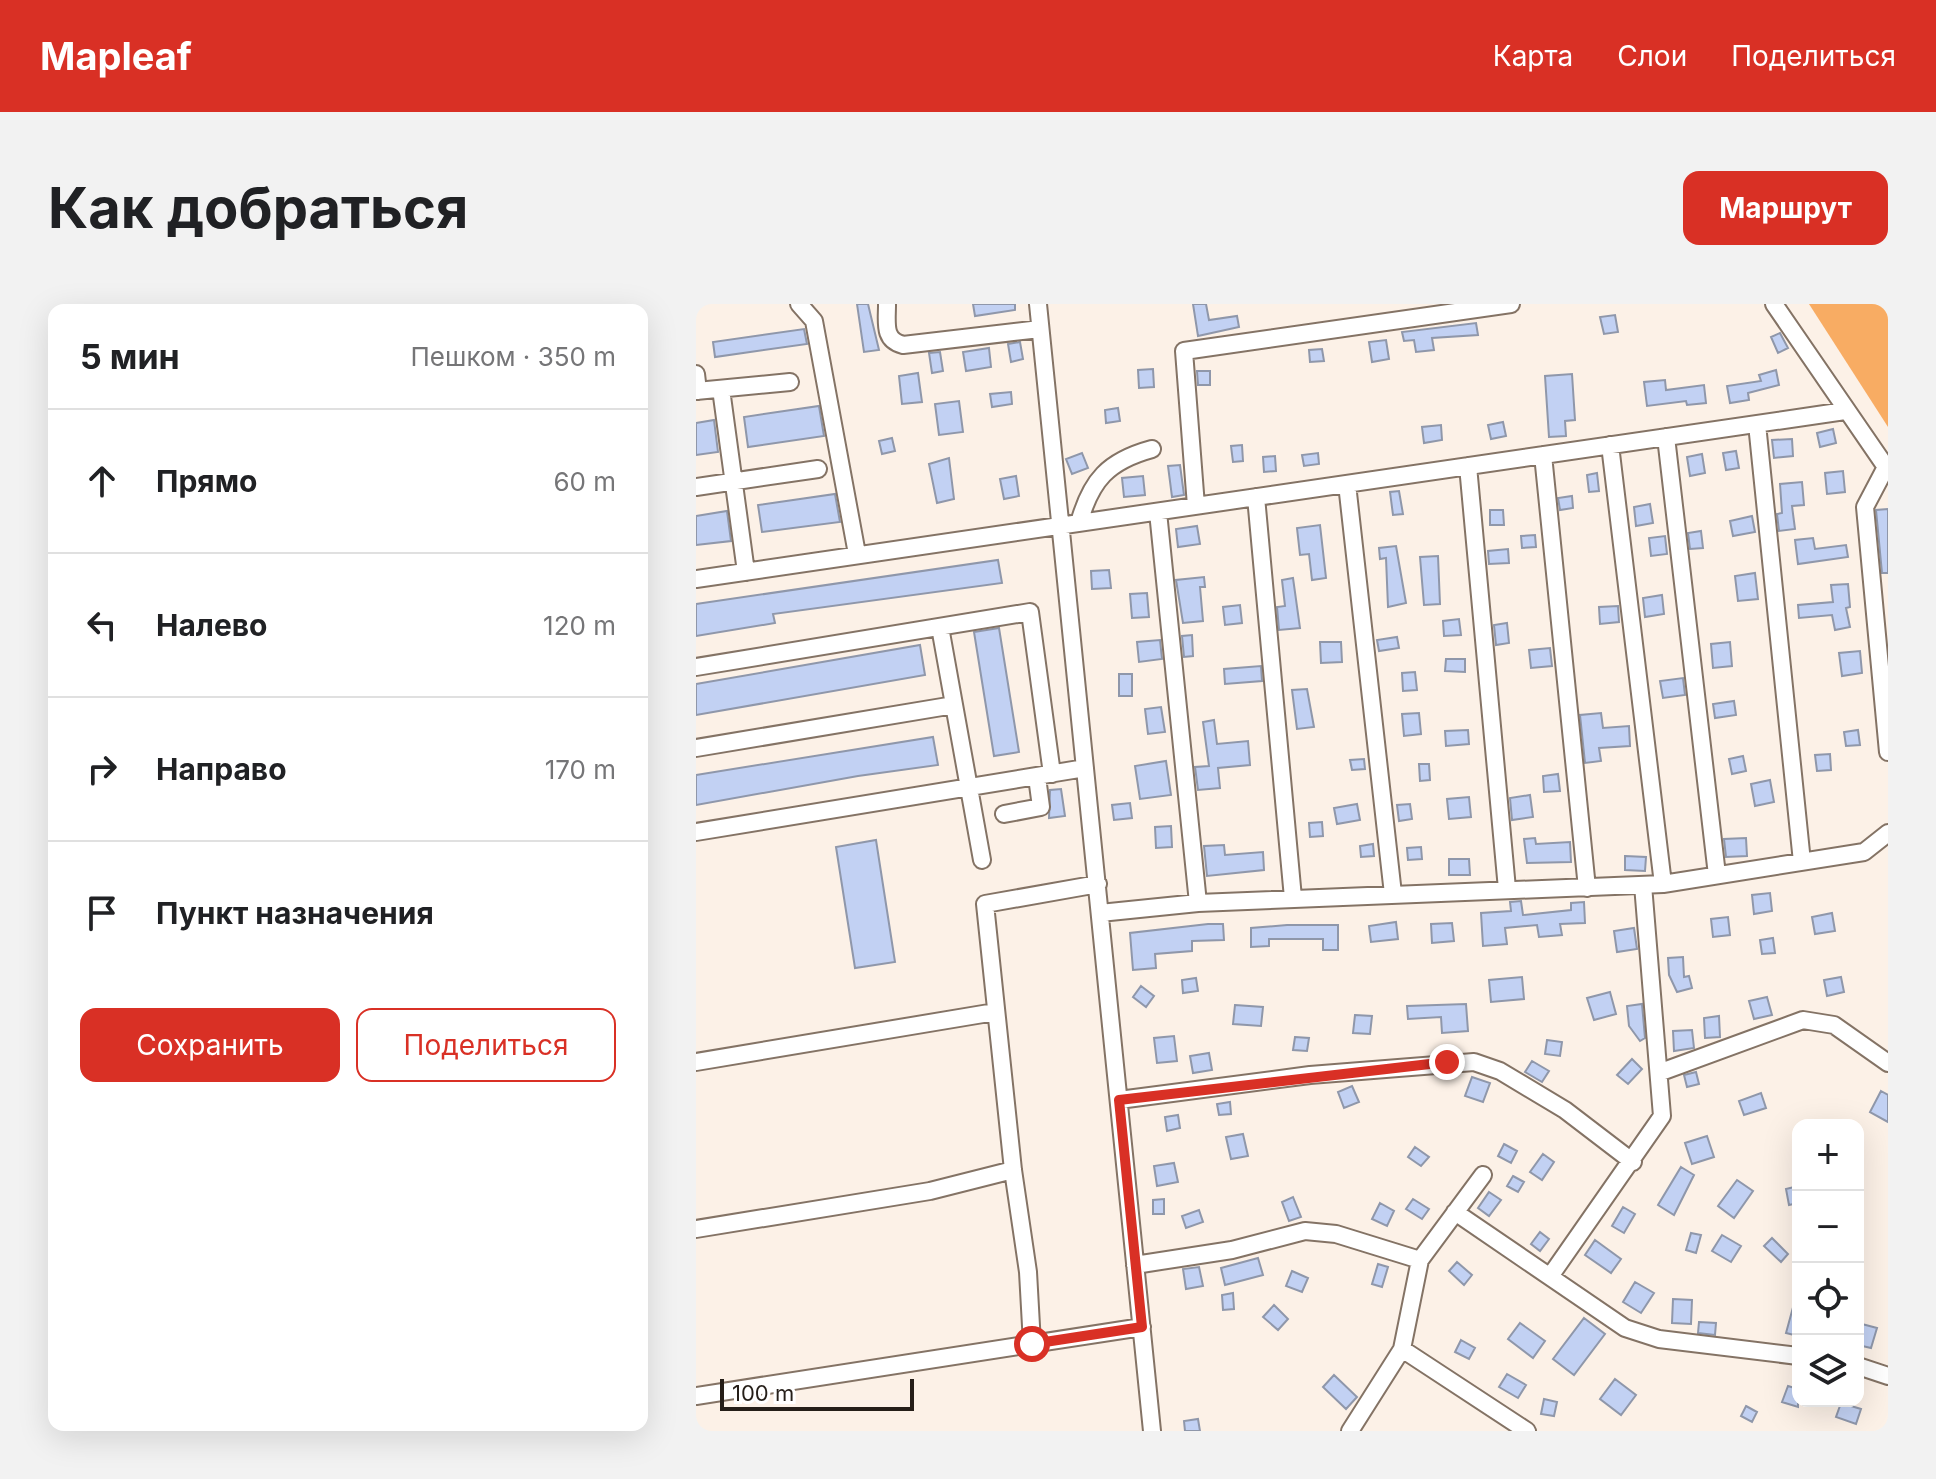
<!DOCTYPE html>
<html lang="ru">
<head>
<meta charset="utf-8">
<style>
  :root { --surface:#fff; --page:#f2f2f2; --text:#202124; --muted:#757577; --line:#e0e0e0; --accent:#d93025 }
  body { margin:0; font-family:Inter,sans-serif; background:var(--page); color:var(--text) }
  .controls { position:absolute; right:24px; bottom:24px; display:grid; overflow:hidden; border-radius:16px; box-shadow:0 8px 32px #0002 }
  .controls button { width:72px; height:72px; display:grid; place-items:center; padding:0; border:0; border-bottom:2px solid var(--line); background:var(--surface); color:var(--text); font:40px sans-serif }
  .scale { position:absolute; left:24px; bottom:20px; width:194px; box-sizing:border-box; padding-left:8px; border:4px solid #251e18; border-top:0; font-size:22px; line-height:28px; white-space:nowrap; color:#251e18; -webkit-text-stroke:6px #fff; paint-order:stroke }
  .stop { position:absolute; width:24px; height:24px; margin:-18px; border:6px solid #d93025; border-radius:50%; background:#fff }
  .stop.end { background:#d93025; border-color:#fff; box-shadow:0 2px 8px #0008 }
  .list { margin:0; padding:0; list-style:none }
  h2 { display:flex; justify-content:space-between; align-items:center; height:104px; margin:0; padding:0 32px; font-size:34px }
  h2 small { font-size:26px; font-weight:400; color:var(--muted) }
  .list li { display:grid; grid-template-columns:52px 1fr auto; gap:24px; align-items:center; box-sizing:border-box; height:144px; padding:0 32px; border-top:2px solid var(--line) }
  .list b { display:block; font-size:30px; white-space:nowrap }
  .list em { font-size:26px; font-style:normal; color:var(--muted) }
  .actions { display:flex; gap:16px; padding:24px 32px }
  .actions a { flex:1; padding:18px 0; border:2px solid var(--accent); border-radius:16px; text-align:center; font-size:28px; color:var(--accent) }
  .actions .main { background:var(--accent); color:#fff }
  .icon { flex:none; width:44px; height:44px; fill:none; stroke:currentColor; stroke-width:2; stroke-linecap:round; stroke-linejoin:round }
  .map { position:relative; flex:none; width:1192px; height:1127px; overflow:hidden; border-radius:16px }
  header { display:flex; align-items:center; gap:48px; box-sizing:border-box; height:112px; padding:0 40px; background:var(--accent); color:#fff }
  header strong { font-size:38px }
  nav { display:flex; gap:44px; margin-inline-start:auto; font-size:28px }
  .intro { display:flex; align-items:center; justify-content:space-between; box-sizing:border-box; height:192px; padding:0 48px }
  h1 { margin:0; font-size:56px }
  .button { padding:20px 36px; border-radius:16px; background:var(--accent); color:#fff; font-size:28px; font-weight:700 }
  main { display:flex; gap:48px; padding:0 48px }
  aside { flex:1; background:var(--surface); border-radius:16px; box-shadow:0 8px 32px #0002 }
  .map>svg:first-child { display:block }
</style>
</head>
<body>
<header>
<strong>Mapleaf</strong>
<nav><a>Карта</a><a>Слои</a><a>Поделиться</a></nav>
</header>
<div class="intro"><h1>Как добраться</h1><a class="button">Маршрут</a></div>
<main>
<aside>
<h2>5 мин<small>Пешком · 350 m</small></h2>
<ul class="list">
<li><svg class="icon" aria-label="ahead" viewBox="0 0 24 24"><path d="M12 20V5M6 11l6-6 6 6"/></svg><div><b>Прямо</b></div><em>60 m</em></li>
<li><svg class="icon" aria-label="left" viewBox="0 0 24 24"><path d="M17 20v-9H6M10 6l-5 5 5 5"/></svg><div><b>Налево</b></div><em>120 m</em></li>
<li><svg class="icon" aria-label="right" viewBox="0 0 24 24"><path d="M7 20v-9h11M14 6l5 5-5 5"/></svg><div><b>Направо</b></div><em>170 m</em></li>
<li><svg class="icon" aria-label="arrive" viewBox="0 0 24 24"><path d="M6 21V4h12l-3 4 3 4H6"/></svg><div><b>Пункт назначения</b></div></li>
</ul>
<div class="actions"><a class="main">Сохранить</a><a>Поделиться</a></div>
</aside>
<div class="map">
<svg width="1192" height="1127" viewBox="0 0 1192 1127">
  <rect width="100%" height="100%" fill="#fcf1e7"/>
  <!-- forest -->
  <path fill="#f8ac63" d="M1113,0H1192V123Z"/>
  <!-- building -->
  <path fill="#c2d1f3" stroke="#8f97aa" stroke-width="2" d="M161,0H172L183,46L168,48Z
    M277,0H319V6L279,12Z
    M497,0H510L513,16L541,12L543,23L502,32Z
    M919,11L922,28L908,30L904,13Z
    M780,19L782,31L736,34L738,46L720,48L718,36L708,37L706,28Z
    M108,25L111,40L19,53L17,38Z
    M1084,29L1092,44L1082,49L1075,33Z
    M690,36L693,55L676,58L673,38Z
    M324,38L327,55L315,58L312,40Z
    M293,44L295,63L270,67L267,48Z
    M626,45L628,57L614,58L613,46Z
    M244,48L247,67L236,69L233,49Z
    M457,65L458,83L443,84L442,66Z
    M1080,66L1083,81L1052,89L1053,96L1034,99L1031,82L1065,77L1063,71Z
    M501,67H514V81H502Z
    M222,69L226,98L206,100L203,72Z
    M876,70L879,116L869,117L870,132L853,133L849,72Z
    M969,76L970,86L1008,81L1010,99L991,101L990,97L951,102L948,78Z
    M315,88L316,100L296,103L294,90Z
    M263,97L267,128L243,131L239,100Z
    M123,102L128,132L52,143L48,113Z
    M422,104L424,117L410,119L409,106Z
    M18,116L22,148L0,151V119Z
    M807,118L810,132L795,135L792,121Z
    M745,121L746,136L728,139L726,123Z
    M1137,125L1140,139L1124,143L1121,129Z
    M196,134L199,147L186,150L183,137Z
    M1096,135L1097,152L1078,154L1076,136Z
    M546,141L547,157L537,158L535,142Z
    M1040,147L1043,164L1030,166L1027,149Z
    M386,149L392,164L376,170L370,155Z
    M622,149L623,160L608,162L606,151Z
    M1006,150L1009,169L994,172L991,153Z
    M579,152L580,167L568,168L567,153Z
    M253,154L258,195L241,199L233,160Z
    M484,161L488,191L476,193L472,162Z
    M1147,167L1149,188L1131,190L1129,169Z
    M901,169L903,187L893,188L891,171Z
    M320,172L323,192L308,195L304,175Z
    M447,172L449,191L428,193L426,174Z
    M1106,178L1108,201L1096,202L1099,225L1083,227L1081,210L1086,209L1084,180Z
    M703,187L707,210L697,211L694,188Z
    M139,190L144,218L66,228L62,201Z
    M876,192L877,204L864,206L862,194Z
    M954,200L957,219L940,222L938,203Z
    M1192,205V269H1186L1180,206Z
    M794,206H807L808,221H794Z
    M31,207L35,237L0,241V212Z
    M1056,212L1059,228L1037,232L1034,217Z
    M624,221L630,274L616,276L613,250L604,251L601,224Z
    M501,222L504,240L482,243L480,225Z
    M1005,227L1007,244L994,245L992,229Z
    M839,231L840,243L826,244L825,232Z
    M969,232L971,250L955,252L953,234Z
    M1117,234L1119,245L1150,241L1152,253L1102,260L1099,236Z
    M700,242L710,299L692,303L690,254L684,255L683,244Z
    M812,245L813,259L793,260L792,247Z
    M742,252L744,300L728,301L724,253Z
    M302,256L306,279L77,310L79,319L0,332V300Z
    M413,266L415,284L396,285L395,267Z
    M1059,269L1062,295L1042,297L1039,272Z
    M508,273L509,283H504L507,317L487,319L480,276Z
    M597,274L604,324L583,326L581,303L589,302L586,276Z
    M1152,280L1154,303L1150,304L1154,323L1139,326L1136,311L1103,314L1102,301L1137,298L1135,281Z
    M451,289L453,313L436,314L434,290Z
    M966,291L968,310L949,313L947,294Z
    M544,301L546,319L529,321L527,303Z
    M922,302L923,318L904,320L903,303Z
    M763,315L765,331L748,332L747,317Z
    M811,319L813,339L800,341L798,321Z
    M303,324L323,448L298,452L278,328Z
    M496,331L497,352L488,353L486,332Z
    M701,333L703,344L683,347L681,336Z
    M464,336L466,355L443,358L441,338Z
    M624,338H645L646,358L625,359Z
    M1034,338L1036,362L1017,364L1015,340Z
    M224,341L229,371L0,411V380Z
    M854,344L856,362L835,364L833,346Z
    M1164,347L1166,369L1146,372L1143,349Z
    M750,355H769V368L749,367Z
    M565,362L566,377L529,380L528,365Z
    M719,368L721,386L707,387L706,369Z
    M423,370H436V392H423Z
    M987,374L989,391L967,394L964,377Z
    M611,385L618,423L601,425L596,386Z
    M1038,397L1040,411L1019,414L1017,400Z
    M465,403L469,428L452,430L449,405Z
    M723,409L725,430L708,432L706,410Z
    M905,409L907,424L933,422L934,442L903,444L905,457L889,459L884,411Z
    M518,416L521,440L552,437L554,461L522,464L524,484L502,486L499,463L513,462L507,418Z
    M772,426L773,440L750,442L749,427Z
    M1162,426L1164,441L1150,442L1148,428Z
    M237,433L242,461L162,472L0,501V471Z
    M1134,450L1135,466L1121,467L1119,451Z
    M1047,452L1050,467L1036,470L1033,455Z
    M668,455L669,465L656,466L654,456Z
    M470,457L475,491L444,495L439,462Z
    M723,460H733L734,476L724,477Z
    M862,470L864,487L848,488L847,472Z
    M1074,476L1078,498L1059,502L1055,480Z
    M365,485L369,512L353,514L354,486Z
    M834,491L837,513L816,516L814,494Z
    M773,493L775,513L753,515L751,495Z
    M434,499L436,514L418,516L416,501Z
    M661,500L664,516L641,520L638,504Z
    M714,500L716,515L703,517L701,501Z
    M626,518L627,532L614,533L613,519Z
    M475,522L476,543L460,544L459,523Z
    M839,534L840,540L874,538L875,558L831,559L828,535Z
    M1050,534L1051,552L1030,553L1028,535Z
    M180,536L199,658L159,664L140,543Z
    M677,540L678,552L665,553L664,542Z
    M528,541L529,551L567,548L568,566L511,572L508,542Z
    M725,543L726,555L712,556L711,544Z
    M929,552L950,553L949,567L929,566Z
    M753,555H773L774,571H753Z
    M1074,589L1076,607L1058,610L1056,591Z
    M825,597L827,611L875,606V599L888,598L889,619L864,620L866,631L843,633L841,621L809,624L811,640L787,642L785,609L815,607L814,598Z
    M1136,609L1139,627L1119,630L1116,613Z
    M1032,613L1034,631L1017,633L1015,615Z
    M700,618L702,635L675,638L673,622Z
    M756,619L758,637L736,639L735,620Z
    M512,620H527L528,636L496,637V647L459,650L460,664L437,666L434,629Z
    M591,621H642V646H627V635H573V642L555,643V624Z
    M938,624L941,645L921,648L918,627Z
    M1077,634L1079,649L1066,650L1064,636Z
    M987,653L988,673L993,672L996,684L981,688L973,671L972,654Z
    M826,673L828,695L795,698L793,676Z
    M1145,673L1148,688L1131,692L1128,676Z
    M500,674L502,687L487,689L486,676Z
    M445,682L458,692L450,703L437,693Z
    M914,688L920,710L898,716L891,694Z
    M1071,693L1076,711L1058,715L1053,697Z
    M770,700L772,727L746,729L745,713L712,715L711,702Z
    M946,700L949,734L944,737L933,722L931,702Z
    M539,701L567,703L565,722L537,720Z
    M659,711L676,712L674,730L657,729Z
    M1023,712L1024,733L1009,734L1008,714Z
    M996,726L998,744L978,747L977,727Z
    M478,732L481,757L461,759L458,734Z
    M599,733L613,734L611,747L597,746Z
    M851,736L866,738L864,752L849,750Z
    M513,749L516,766L497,769L494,752Z
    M936,755L946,765L932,780L921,771Z
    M836,757L853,767L846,778L829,768Z
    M1000,768L1003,780L991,783L988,771Z
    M776,773L794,779L787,798L769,792Z
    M656,782L663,798L648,804L642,788Z
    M1185,787L1192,791V818L1174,808Z
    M1065,789L1070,804L1048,811L1043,797Z
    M534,798L535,810L523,811L521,800Z
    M482,811L484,824L471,827L469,813Z
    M547,830L552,852L535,855L530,833Z
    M1011,832L1018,853L996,860L989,839Z
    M808,840L821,847L815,859L802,852Z
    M719,843L733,853L725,862L712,853Z
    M847,850L858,858L846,876L834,868Z
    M478,859L482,878L461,882L458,862Z
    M985,863L998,871L978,911L962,901Z
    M817,872L828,878L822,888L811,882Z
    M1041,876L1057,887L1038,914L1022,902Z
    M1102,882V899L1093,901L1090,885Z
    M793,888L805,896L793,912L782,904Z
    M597,893L605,913L593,917L586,898Z
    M468,895V910H457V896Z
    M717,895L733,905L726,915L710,905Z
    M684,899L698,907L691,922L676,915Z
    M927,903L939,910L928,929L916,922Z
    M503,906L507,918L490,924L486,912Z
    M844,928L853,935L844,947L835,940Z
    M995,929L1005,931L1000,949L990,946Z
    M1026,931L1045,942L1035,958L1016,947Z
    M1076,934L1092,950L1085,958L1068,942Z
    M899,936L925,955L915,969L889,951Z
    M562,954L567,971L529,981L525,964Z
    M761,958L776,971L768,981L753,967Z
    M682,960L692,963L686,983L676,980Z
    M503,963L507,982L490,985L487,965Z
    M596,967L612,974L606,988L590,982Z
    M939,978L958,989L945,1009L927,998Z
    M537,989L538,1005L527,1006L526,991Z
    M977,995L996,996L995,1020L976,1019Z
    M1099,996L1102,997V1032L1090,1029Z
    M578,1001L592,1015L582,1026L567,1013Z
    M888,1014L909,1030L878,1071L857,1055Z
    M1003,1018L1020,1019L1019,1031L1002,1029Z
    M824,1019L849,1037L837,1054L812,1035Z
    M1166,1020L1181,1024L1175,1044L1162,1041Z
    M765,1036L779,1044L773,1055L759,1048Z
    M811,1070L830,1081L822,1094L803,1083Z
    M638,1071L661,1093L650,1105L627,1083Z
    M919,1075L940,1091L925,1111L904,1095Z
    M1092,1082L1102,1085V1103L1086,1098Z
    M848,1095L861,1098L858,1112L845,1110Z
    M1145,1099L1165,1105L1160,1120L1140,1113Z
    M1050,1102L1061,1108L1056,1118L1045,1112Z
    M502,1115L504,1127H489L488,1117Z"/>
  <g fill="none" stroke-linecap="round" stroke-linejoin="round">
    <defs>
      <path id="minor" d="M103,0L118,17L161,250
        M342,0L456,1127
        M1078,0L1192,166
        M191,1C191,19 187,36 207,41L344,25
        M0,70L2,87
        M25,85L50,268
        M0,87L94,78
        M1061,120L1106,558
        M970,133L1021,571
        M914,141L967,580
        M847,151L891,584
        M772,162L811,585
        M1190,163L1169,203L1192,448
        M651,180L697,590
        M0,183L122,165
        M560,193L597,594
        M500,202L488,47L815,0
        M462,208L502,599
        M383,219C395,176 412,157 456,145
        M0,275L1149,107
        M244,323L286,556
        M0,363L334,308L356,470
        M0,444L258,401
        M308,510L345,503L341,473
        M0,528L389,464
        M404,609L502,599L967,580L1168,548L1192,529
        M0,758L299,708
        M965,768L1107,716L1138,721L1192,759
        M423,796L614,771L778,758L804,767L869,806L937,858
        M759,908L929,1024L963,1035L1102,1052
        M0,925L234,887L317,866
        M439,961L536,946L609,927L640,930L724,956
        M855,971L966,812L947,581
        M336,1040L332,968L317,866L289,600L402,580
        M706,1045L831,1127
        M1162,1062L1192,1072
        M0,1092L446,1023
        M654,1127L706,1045L724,956L787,871"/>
    </defs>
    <!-- minor casing -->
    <use href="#minor" stroke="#847365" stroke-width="20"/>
    <!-- minor -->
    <use href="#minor" stroke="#fff" stroke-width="16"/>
  </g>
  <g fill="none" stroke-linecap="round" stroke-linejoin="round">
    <!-- route -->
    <path stroke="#d93025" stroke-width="10" d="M336,1040L446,1023L423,796L751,758"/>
  </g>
</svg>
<div class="controls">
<button>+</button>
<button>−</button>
<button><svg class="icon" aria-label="locate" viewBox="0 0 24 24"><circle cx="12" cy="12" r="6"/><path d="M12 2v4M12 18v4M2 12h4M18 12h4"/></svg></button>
<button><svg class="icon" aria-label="layers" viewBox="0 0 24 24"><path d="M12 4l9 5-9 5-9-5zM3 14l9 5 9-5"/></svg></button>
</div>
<div class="scale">100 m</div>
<div class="stop" style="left:336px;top:1040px"></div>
<div class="stop end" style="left:751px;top:758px"></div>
</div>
</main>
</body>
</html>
